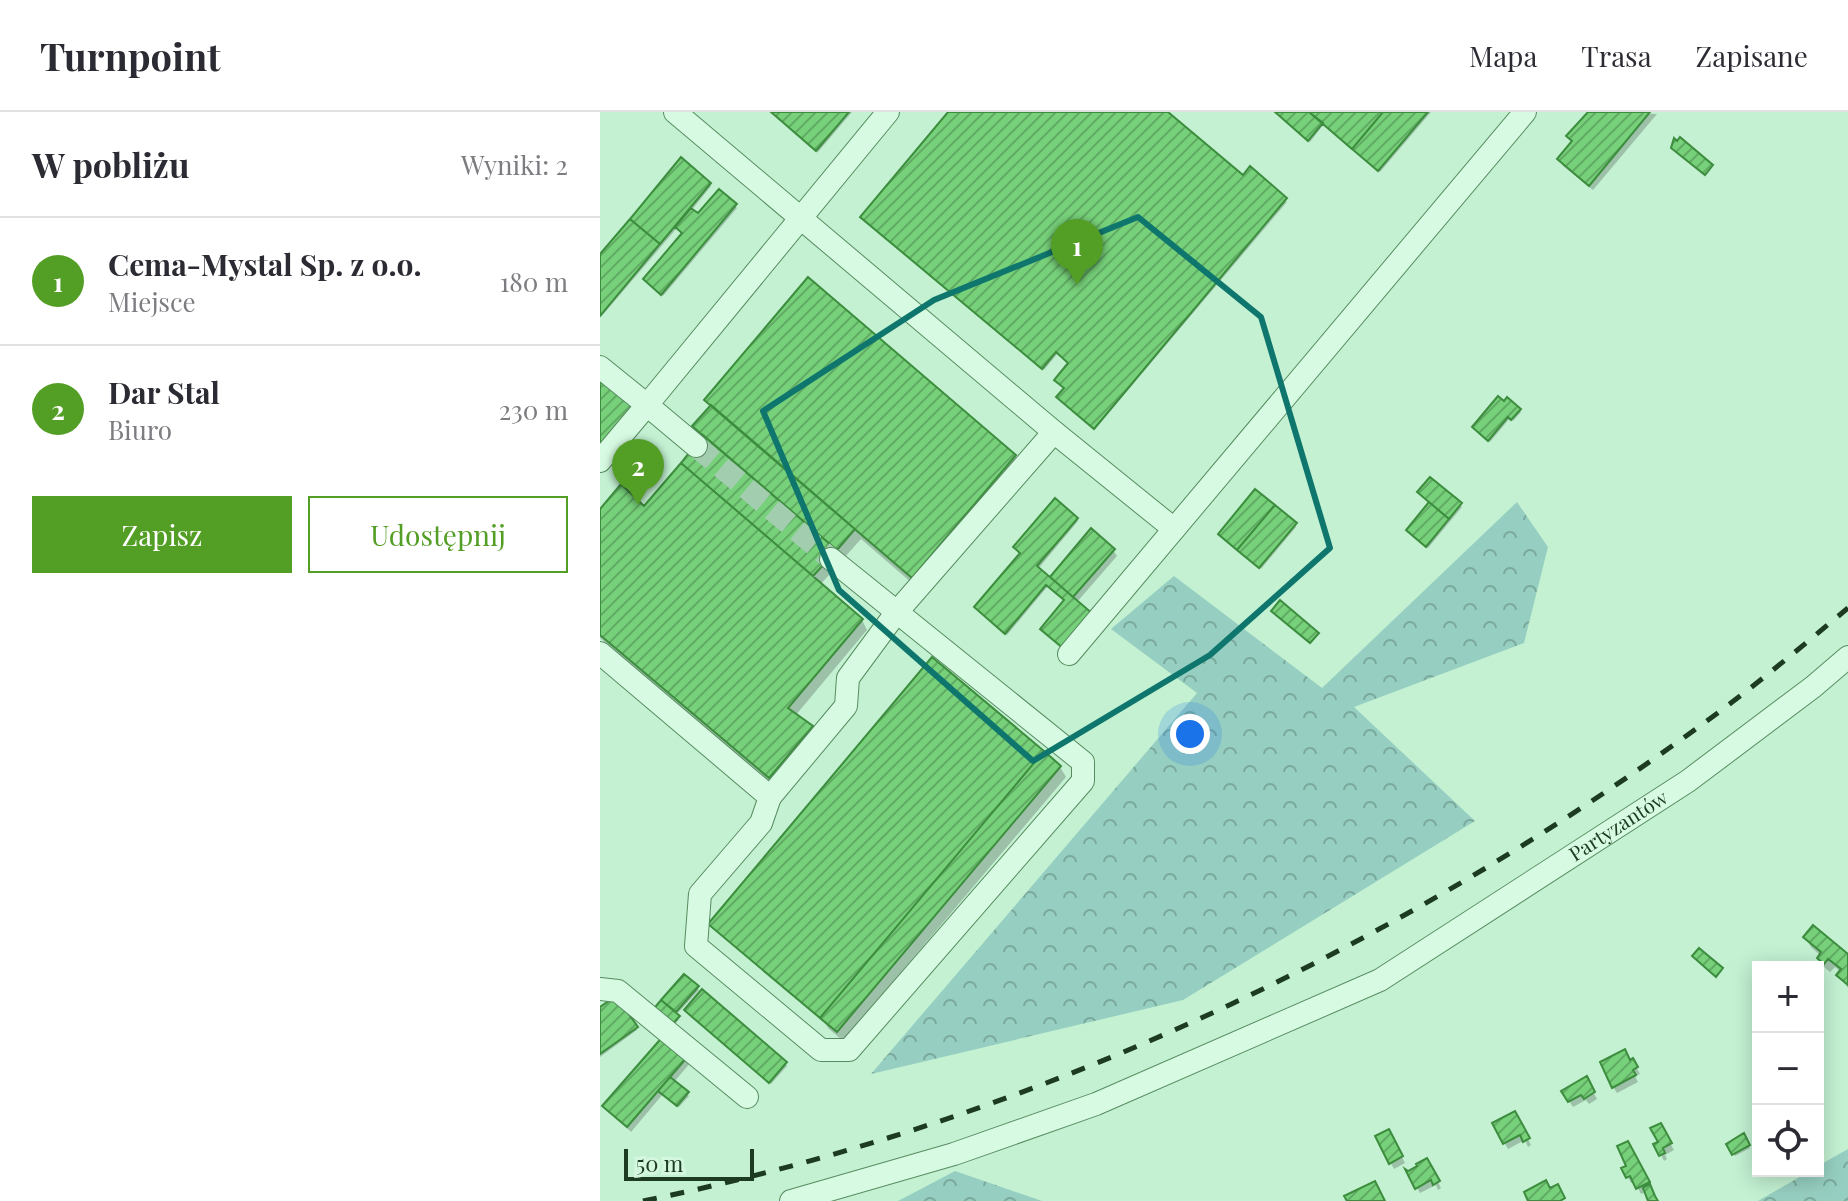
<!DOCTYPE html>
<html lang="pl">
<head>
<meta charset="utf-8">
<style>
  :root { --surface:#fff; --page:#f2f2f3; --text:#2b2b33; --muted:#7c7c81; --line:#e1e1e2; --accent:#539e25 }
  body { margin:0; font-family:"Playfair Display",serif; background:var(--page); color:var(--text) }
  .controls { position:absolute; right:24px; bottom:24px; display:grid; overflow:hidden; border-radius:0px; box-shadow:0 4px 20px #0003 }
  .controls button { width:72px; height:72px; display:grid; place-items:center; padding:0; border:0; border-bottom:2px solid var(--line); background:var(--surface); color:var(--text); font:40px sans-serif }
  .scale { position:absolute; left:24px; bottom:20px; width:130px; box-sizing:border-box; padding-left:8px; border:4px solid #1d3b21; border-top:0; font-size:22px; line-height:28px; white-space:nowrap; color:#1d3b21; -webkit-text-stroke:6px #d3f7df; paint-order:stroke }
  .you { position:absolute; left:590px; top:622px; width:28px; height:28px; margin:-20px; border:6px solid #fff; border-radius:50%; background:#1a73e8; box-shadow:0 0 0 12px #1a73e833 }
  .badge { display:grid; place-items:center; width:52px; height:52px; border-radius:50%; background:var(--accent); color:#fff; font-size:26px; font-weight:700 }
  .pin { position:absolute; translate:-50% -66px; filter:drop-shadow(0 2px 4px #0008) }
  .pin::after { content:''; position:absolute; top:42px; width:28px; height:24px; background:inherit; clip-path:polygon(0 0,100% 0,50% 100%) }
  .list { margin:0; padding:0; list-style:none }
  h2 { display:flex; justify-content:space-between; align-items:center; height:104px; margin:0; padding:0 32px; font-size:34px }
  h2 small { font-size:26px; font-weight:400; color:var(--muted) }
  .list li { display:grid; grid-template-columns:52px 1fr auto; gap:24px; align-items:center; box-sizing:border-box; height:128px; padding:0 32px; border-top:2px solid var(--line) }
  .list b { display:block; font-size:30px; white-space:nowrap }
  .list p { margin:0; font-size:26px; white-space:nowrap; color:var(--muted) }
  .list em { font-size:26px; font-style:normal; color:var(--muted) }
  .actions { display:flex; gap:16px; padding:24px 32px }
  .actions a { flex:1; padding:18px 0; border:2px solid var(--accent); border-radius:0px; text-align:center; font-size:28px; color:var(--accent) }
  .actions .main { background:var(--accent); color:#fff }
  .icon { flex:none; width:44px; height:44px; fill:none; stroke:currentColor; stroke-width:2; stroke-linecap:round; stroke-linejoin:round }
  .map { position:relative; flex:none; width:1248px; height:1089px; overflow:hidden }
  header { display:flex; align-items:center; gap:48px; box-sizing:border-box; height:112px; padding:0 40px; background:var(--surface); border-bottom:2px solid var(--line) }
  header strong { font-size:38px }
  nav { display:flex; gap:44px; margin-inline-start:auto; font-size:28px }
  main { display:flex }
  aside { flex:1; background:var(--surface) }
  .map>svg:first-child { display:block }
</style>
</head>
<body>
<header>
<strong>Turnpoint</strong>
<nav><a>Mapa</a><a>Trasa</a><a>Zapisane</a></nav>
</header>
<main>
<aside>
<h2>W pobliżu<small>Wyniki: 2</small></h2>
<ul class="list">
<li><span class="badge">1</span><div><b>Cema-Mystal Sp. z o.o.</b><p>Miejsce</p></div><em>180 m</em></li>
<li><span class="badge">2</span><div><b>Dar Stal</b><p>Biuro</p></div><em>230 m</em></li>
</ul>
<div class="actions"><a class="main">Zapisz</a><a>Udostępnij</a></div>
</aside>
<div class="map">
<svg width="1248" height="1089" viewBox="0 0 1248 1089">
  <defs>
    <pattern id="forest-crowns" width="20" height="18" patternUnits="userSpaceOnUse" patternTransform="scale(2)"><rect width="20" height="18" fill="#96cfc1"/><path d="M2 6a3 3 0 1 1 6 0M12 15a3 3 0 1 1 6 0" fill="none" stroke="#7aa99c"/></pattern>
    <pattern id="building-hatch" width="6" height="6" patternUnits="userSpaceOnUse" patternTransform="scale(2)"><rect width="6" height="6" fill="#77d17a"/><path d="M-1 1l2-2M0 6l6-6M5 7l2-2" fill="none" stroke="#61ab64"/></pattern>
  </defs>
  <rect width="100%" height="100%" fill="#c3f1d2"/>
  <!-- forest -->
  <path fill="url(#forest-crowns)" d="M917,390L948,435L924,531L754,595L875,709L583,888L271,962L597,581L511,517L574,464L722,576Z
    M1248,1037V1089H1158L1210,1059H1218V1054Z
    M355,1059L442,1089H298Z"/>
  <!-- shadow -->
  <path fill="#0003" d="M170,0H252L218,40Z
    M351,0H565L643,66L687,90L495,317L460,287L466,277L470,252L458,241L444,258L263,107Z
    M678,0H831L780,60L724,12L710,30Z
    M991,0L1057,2L993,78L963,54L960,48L973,31L969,25Z
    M110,72L111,74L91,99L98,104L119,80L137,96L63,184L47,170L84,122L77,116L1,205L0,145Z
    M106,288L415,344L422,358L320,478L261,427L220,473L262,508L267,518L195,604L212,616L217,625L176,675L0,526V400L44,397L103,326L95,314L111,296Z
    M919,298L921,300L913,309L910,306L890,330L875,318Z
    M831,391L860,393L862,395L828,436L809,421Z
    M477,407L478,409L438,457L457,472L452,465L513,438L517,444L477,490L466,489L448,474L407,523L378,498Z
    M695,413L696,415L661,457L622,424Z
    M333,548L460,655L466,665L243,929L228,916L224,909Z
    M1205,825L1248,845V876L1239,863L1241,860L1235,855L1230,860L1225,856L1219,846L1221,844L1211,835Z
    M85,865L99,878L76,903L79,907L72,916L55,899Z
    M102,880L186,952L187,954L171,972L88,901Z
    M15,887L37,918L0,945V898Z
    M65,925L91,950L74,970L89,984L79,995L63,982L31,1020L5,994Z
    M1033,949L1040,962L1035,964L1038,970L1017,981L1013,975Z
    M986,967L997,987L989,992L986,988L973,995L963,980Z
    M914,1001L931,1033L928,1035L925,1028L908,1037L894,1012Z
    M1060,1013L1074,1038L1065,1043L1067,1047L1064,1049L1056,1033L1061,1031Z
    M789,1020L805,1051L794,1057L777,1025Z
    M1143,1024L1150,1036L1135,1044L1128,1032Z
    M1027,1031L1051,1077L1056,1089H1050L1047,1080L1041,1082L1035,1070L1031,1071L1024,1057L1029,1055Z
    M827,1048L841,1076L838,1078L836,1073L820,1081L809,1060Z"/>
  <!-- building -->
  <path fill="url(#building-hatch)" stroke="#3d8d3e" stroke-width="2" d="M171,0H249L216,39Z
    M348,0H568L643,63L650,54L687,86L494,317L456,285L464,276L454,268L468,251L456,240L442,257L260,105Z
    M675,0H709L723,11L708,29Z
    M709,0H783L752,37Z
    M783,0H828L778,59L752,37Z
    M988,0H1050L989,74L957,47L972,29L966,24Z
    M1080,25L1113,53L1105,63L1071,36L1074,26L1077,29Z
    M81,45L111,71L60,132L30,107Z
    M119,77L137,92L61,183L43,167L82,121L75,115L91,96L98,101Z
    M30,107L60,132L0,204V142Z
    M208,165L416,343L312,466L104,288Z
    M0,267L36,297L0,335Z
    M898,284L904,289L907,285L921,297L911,308L908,305L888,329L872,315Z
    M111,293L255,417L237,438L92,314Z
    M103,323L237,438L213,464L81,351Z
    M81,351L263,507L188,596L213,614L169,666L0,523V397L21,372L44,394Z
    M830,365L862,391L849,407L817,380Z
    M655,377L675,393L637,438L618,422Z
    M455,386L478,406L437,454L493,502L464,537L440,517L464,488L446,473L405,522L374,495L420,441L413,435Z
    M829,390L849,407L826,435L806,418Z
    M675,393L697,411L659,456L637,438Z
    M491,416L515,437L473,485L450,465Z
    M680,488L719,521L710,531L671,499Z
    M332,545L444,639L220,906L108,812Z
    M444,639L461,654L237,920L220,906Z
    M1213,813L1248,842V873L1236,863L1241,857L1228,847L1224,852L1217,846L1221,840L1203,825Z
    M1099,836L1123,856L1116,865L1092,844Z
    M84,862L99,874L76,900L61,888Z
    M102,877L187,950L169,971L84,898Z
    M16,884L38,915L0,942V895Z
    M61,888L80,904L70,915L52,899Z
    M65,922L89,943L27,1015L2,994Z
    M1025,937L1030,948L1033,946L1038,955L1033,958L1036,963L1012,976L1000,950Z
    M987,964L995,980L984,987L981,983L968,990L961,979Z
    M70,965L89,980L77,994L58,979Z
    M915,999L930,1026L923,1030L920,1023L903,1032L892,1011Z
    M1061,1011L1072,1031L1063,1036L1065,1041L1059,1044L1053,1032L1058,1030L1050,1016Z
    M789,1017L803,1044L789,1052L775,1024Z
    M1144,1021L1150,1033L1132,1043L1126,1032Z
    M1028,1029L1050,1070L1036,1077L1030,1064L1026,1066L1021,1056L1026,1054L1017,1034Z
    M827,1046L840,1069L833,1073L831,1068L815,1077L805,1057L808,1059L817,1054L816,1052Z
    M946,1068L950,1076L958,1072L965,1086L960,1089H928L924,1080Z
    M775,1069L785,1089H747L744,1084Z
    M1050,1072L1055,1084L1058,1089H1048L1043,1076Z"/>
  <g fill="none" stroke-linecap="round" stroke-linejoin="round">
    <!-- minor-tunnel -->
    <path stroke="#a2cdaf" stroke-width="22" stroke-dasharray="22 11" stroke-linecap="butt" d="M96,334L231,447"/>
    <defs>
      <g id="minor">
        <path d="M75,0L454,320L574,417"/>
        <path d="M0,255L47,293L0,349"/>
        <path d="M96,334L47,293L288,0"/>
        <path d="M0,541L170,685L161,711L100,782L96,834L221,938H249L483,669V650L231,447"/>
        <path d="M469,542L925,0"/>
        <path d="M170,685L246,594L248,566L296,501L454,320"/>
        <path d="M0,877L18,879L147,985"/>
        <path id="s1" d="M191,1089L354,1042L496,992L780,868L1088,669L1213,575L1248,545"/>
      </g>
    </defs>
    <!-- minor casing -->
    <use href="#minor" stroke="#588c60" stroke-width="24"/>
    <!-- minor -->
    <use href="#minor" stroke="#d7fbe2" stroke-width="22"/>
    <!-- rail -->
    <path stroke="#1d3b21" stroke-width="5" stroke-dasharray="14 14" stroke-linecap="butt" d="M43,1089C426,1011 789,841 1104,611C1154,575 1201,535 1248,496"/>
  </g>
  <!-- marked area -->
  <path fill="none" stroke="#0f766e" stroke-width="6" stroke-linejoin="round" d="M538,105L661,205L730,436L610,543L433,649L239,478L163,299L334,188Z"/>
  <g text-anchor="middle" stroke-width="6" stroke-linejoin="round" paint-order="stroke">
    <!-- street labels -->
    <g font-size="20" fill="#1d3b21" stroke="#d3f7df">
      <text dy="7" stroke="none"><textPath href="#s1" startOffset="914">Partyzantów</textPath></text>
    </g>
  </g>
</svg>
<div class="controls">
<button>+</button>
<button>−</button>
<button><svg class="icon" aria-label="locate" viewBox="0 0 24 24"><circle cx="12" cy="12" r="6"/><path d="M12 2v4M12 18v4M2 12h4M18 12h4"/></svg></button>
</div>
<div class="scale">50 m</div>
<div class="you"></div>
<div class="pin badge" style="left:477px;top:173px">1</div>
<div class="pin badge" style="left:38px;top:393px">2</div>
</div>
</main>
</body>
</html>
